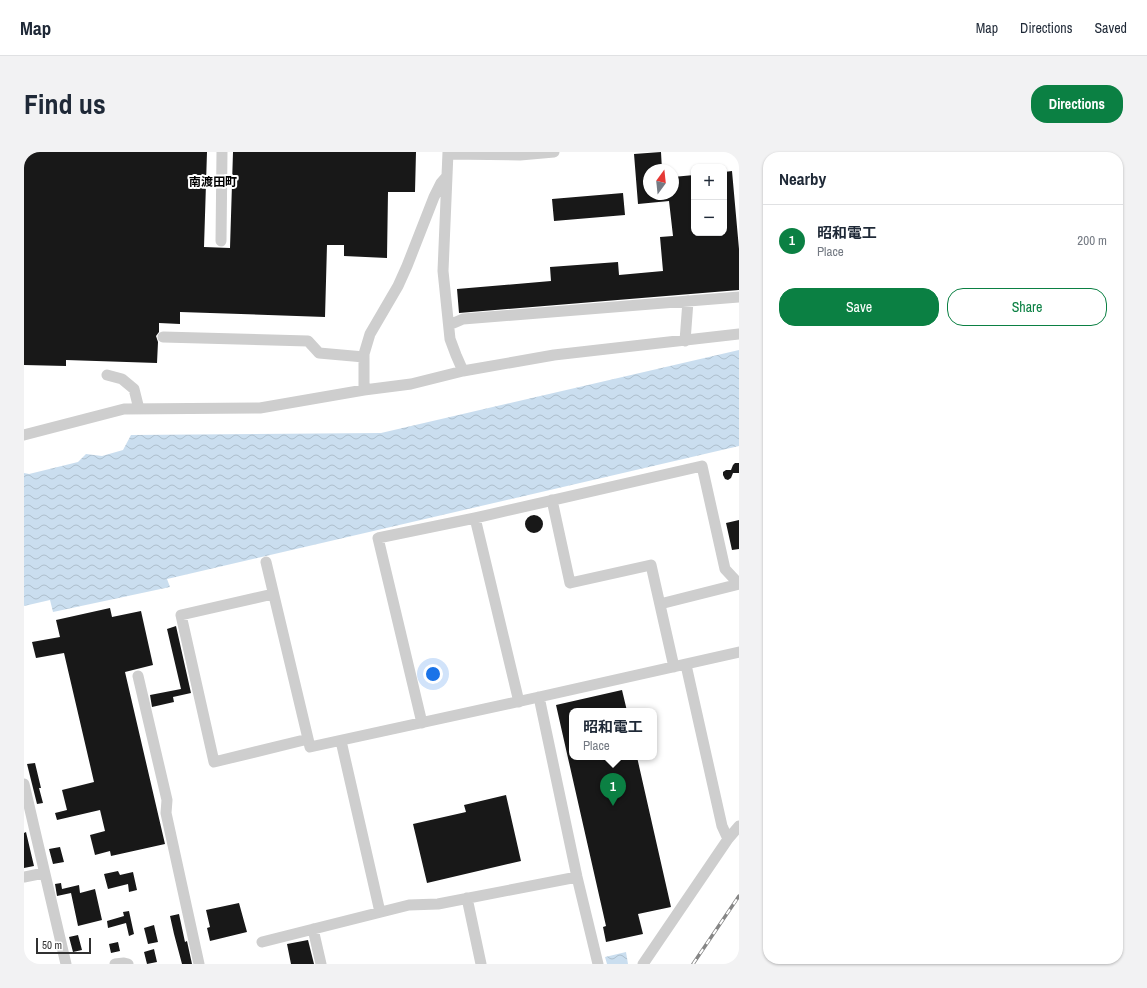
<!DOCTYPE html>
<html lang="en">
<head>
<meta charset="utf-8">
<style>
  :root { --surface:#fff; --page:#f2f2f3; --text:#1f2937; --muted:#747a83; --line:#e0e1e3; --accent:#0b8043 }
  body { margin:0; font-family:"Archivo Narrow","Noto Sans JP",sans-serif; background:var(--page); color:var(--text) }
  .controls { position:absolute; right:12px; top:12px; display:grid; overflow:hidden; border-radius:8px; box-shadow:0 1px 3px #0004 }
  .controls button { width:36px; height:36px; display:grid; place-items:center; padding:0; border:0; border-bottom:1px solid var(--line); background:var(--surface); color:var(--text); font:20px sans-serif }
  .compass { position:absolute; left:619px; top:12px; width:36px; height:36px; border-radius:50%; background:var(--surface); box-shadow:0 1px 3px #0004; rotate:15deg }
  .scale { position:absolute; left:12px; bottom:10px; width:55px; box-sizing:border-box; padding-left:4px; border:2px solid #313131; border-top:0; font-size:11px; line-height:14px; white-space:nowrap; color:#313131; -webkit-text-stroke:3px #fff; paint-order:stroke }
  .you { position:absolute; left:409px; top:522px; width:14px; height:14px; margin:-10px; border:3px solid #fff; border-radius:50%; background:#1a73e8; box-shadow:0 0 0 6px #1a73e833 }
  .badge { display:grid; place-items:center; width:26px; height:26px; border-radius:50%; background:var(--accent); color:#fff; font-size:13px; font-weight:700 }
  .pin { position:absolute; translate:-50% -33px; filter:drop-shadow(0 1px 2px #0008) }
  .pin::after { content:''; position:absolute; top:21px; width:14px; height:12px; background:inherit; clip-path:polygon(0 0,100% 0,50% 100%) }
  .popup { position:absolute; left:545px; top:556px; width:88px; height:52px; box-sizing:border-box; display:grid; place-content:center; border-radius:8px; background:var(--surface); filter:drop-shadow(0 1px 3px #0005); font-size:13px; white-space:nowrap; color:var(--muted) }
  .popup b { font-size:15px; color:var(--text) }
  .popup::after { content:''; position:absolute; left:50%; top:100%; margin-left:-8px; border:8px solid transparent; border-top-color:var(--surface) }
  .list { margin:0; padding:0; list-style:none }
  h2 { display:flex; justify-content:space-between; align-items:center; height:52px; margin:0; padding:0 16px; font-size:17px }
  h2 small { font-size:13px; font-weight:400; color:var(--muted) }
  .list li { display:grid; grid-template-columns:26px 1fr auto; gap:12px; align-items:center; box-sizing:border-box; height:72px; padding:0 16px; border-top:1px solid var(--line) }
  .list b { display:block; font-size:15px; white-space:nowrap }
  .list p { margin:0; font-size:13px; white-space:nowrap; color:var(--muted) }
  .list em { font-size:13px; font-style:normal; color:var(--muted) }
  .actions { display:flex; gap:8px; padding:12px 16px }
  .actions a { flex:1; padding:9px 0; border:1px solid var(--accent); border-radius:16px; text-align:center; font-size:14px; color:var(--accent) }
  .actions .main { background:var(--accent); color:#fff }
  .map { position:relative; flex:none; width:715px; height:812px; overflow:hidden; border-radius:16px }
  header { display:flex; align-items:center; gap:24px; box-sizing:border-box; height:56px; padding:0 20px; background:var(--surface); border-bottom:1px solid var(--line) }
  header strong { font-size:19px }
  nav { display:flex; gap:22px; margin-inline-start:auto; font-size:14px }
  .intro { display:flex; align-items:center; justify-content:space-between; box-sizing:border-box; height:96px; padding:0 24px }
  h1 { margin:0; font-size:28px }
  .button { padding:10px 18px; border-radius:16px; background:var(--accent); color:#fff; font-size:14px; font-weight:700 }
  main { display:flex; gap:24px; padding:0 24px }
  aside { flex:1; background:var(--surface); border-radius:16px; box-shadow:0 1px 3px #0004 }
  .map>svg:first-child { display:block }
</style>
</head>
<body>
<header>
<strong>Map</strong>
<nav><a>Map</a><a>Directions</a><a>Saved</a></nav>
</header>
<div class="intro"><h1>Find us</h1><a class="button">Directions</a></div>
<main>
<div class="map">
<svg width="715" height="812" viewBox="0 0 715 812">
  <defs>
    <pattern id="water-waves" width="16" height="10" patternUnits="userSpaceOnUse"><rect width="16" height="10" fill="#cadeef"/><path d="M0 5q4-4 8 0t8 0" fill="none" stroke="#aebfcd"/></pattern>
  </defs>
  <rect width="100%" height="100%" fill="#fff"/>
  <!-- water -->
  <path fill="url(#water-waves)" d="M715,198V294L143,427L146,435L29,460L26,448L0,454V321L5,322L54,310L62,302L78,304L99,298L107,283L357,281Z
    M602,800L604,812H583L581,805Z"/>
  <!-- building -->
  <path fill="#181818" d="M0,0H183L180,95L206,96L209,0H392L391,40H364L363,106L320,104V93H303L301,165L156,160V172L135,171V180L132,184L134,190L133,211L42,208V214L0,213Z
    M637,0L638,18H625V42H649V25L670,23V82L700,81V20L708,19L715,97V138L435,161L433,137L527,129L526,115L594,110L595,123L639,119L636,85L649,84L645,49L614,52L610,2Z
    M599,41L601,63L530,69L528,47Z
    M711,311H715V321H709L707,326L704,328L701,327L699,323V320L702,318H707L709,313Z
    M501 372a9 9 0 1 1 18 0a9 9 0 1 1-18 0Z
    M715,368V397L708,398L702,371Z
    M86,456L88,465L117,459L129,513L101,520L141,692L87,704L86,699L71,703L66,683L81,679L76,658L33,668L31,661L43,658L38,638L70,630L40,501L12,506L8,490L36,485L32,468Z
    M152,474L167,541L149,545L150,550L128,555L126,543L157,537L143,477Z
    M598,538L603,559H548V605H613L647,755L614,762L619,782L582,790L579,775L582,774L532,553Z
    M11,611L17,636H15L19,651L13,652L3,612Z
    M482,643L497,709L403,731L389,672L442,660L440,653Z
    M2,680L10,714L0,716V681Z
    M36,695L40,710L29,712L25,697Z
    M94,719L96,723L109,720L113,738L105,740L104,732L84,737L80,722Z
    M37,731L38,737L55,733L56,741L71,737L78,768L54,774L47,741L33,744L31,732Z
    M215,751L223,780L186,789L183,776L186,775L182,758Z
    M105,759L110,782L105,784L102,771L84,776L83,769L100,764L99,760Z
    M155,762L161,790L163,789L168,812H158L150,782L146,764Z
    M130,773L134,790L124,792L120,776Z
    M54,783L58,798L49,800L45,785Z
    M284,788L290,812H267L263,792Z
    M94,790L96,799L87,801L85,792Z
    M130,797L133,810L123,812L120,800Z"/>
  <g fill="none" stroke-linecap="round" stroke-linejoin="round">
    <!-- minor -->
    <path stroke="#cecece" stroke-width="11" d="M424,0L419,119L426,187L432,203L439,219L530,203L715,182
      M424,2L496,3L530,0
      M197,89L198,0
      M425,173L439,167L715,145
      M139,185L284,189L295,201L340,205
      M661,189L664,149
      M83,223L98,227L110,237L115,257
      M340,238V202L346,182L374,134L383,114L410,45L417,31L423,24
      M0,283L100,257L236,256L340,238L387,232L439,219
      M528,348L546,431L627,413L650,515
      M451,366L495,550
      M242,410L286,595L515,545L715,500
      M249,442L157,463L190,610L284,587
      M636,452L715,432
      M662,513L698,674L704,687
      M114,524L143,648L142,661L175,812
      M515,545L553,725L574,812
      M398,571L354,386L451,366L678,314L701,417L715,432
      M317,589L356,760
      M0,632L42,812
      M0,725L20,721
      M443,746L457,812
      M289,777L297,812
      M238,790L385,753L414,752L553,725
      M91,812L100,811L104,812
      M619,812L704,687L715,674"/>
    <defs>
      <path id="rail" d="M669,812L715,744"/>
    </defs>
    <!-- rail casing -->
    <use href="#rail" stroke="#868686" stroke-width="3.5"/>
    <!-- rail -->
    <use href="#rail" stroke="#fff" stroke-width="2" stroke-dasharray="6" stroke-linecap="butt"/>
  </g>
  <g text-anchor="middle" stroke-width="4" stroke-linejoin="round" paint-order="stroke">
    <!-- neighbourhood labels -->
    <g font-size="12" font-weight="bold" fill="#000" stroke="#fff">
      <text x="189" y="34">南渡田町</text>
    </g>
  </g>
</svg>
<div class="controls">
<button>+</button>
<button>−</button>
</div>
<svg class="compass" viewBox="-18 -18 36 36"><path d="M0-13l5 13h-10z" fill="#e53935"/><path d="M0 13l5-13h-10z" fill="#747a83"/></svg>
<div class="scale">50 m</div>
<div class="you"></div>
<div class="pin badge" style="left:589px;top:654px">1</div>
<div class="popup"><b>昭和電工</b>Place</div>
</div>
<aside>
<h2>Nearby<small></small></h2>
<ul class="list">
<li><span class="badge">1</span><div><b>昭和電工</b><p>Place</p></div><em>200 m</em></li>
</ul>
<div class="actions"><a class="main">Save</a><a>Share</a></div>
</aside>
</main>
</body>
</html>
